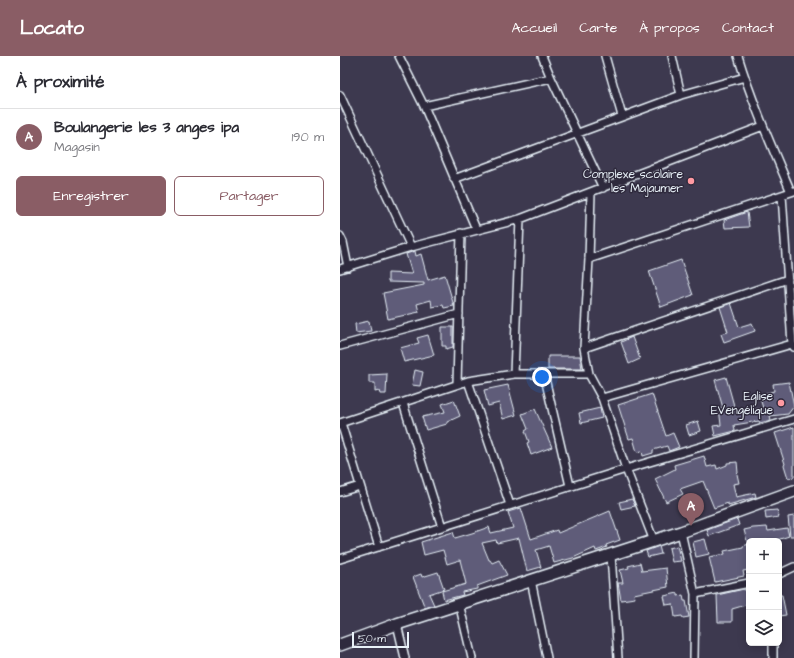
<!DOCTYPE html>
<html lang="fr">
<head>
<meta charset="utf-8">
<style>
  :root { --surface:#fff; --page:#f7f7f7; --text:#2b2b33; --muted:#7c7c81; --line:#e1e1e2; --accent:#8a5d65 }
  body { margin:0; font-family:"Architects Daughter",sans-serif; background:var(--page); color:var(--text) }
  .controls { position:absolute; right:12px; bottom:12px; display:grid; overflow:hidden; border-radius:6px; box-shadow:0 2px 10px #0003 }
  .controls button { width:36px; height:36px; display:grid; place-items:center; padding:0; border:0; border-bottom:1px solid var(--line); background:var(--surface); color:var(--text); font:20px sans-serif }
  .scale { position:absolute; left:12px; bottom:10px; width:57px; box-sizing:border-box; padding-left:4px; border:2px solid #e8f1f8; border-top:0; font-size:11px; line-height:14px; white-space:nowrap; color:#e8f1f8; -webkit-text-stroke:3px #2f2a3d; paint-order:stroke }
  .you { position:absolute; left:202px; top:321px; width:14px; height:14px; margin:-10px; border:3px solid #fff; border-radius:50%; background:#1a73e8; box-shadow:0 0 0 6px #1a73e833 }
  .badge { display:grid; place-items:center; width:26px; height:26px; border-radius:50%; background:var(--accent); color:#fff; font-size:13px; font-weight:700 }
  .pin { position:absolute; translate:-50% -33px; filter:drop-shadow(0 1px 2px #0008) }
  .pin::after { content:''; position:absolute; top:21px; width:14px; height:12px; background:inherit; clip-path:polygon(0 0,100% 0,50% 100%) }
  .list { margin:0; padding:0; list-style:none }
  h2 { display:flex; justify-content:space-between; align-items:center; height:52px; margin:0; padding:0 16px; font-size:17px }
  h2 small { font-size:13px; font-weight:400; color:var(--muted) }
  .list li { display:grid; grid-template-columns:26px 1fr auto; gap:12px; align-items:center; box-sizing:border-box; height:56px; padding:0 16px; border-top:1px solid var(--line) }
  .list b { display:block; font-size:15px; white-space:nowrap }
  .list p { margin:0; font-size:13px; white-space:nowrap; color:var(--muted) }
  .list em { font-size:13px; font-style:normal; color:var(--muted) }
  .actions { display:flex; gap:8px; padding:12px 16px }
  .actions a { flex:1; padding:9px 0; border:1px solid var(--accent); border-radius:6px; text-align:center; font-size:14px; color:var(--accent) }
  .actions .main { background:var(--accent); color:#fff }
  .icon { flex:none; width:22px; height:22px; fill:none; stroke:currentColor; stroke-width:2; stroke-linecap:round; stroke-linejoin:round }
  .map { position:relative; flex:none; width:454px; height:602px; overflow:hidden }
  header { display:flex; align-items:center; gap:24px; box-sizing:border-box; height:56px; padding:0 20px; background:var(--accent); color:#fff }
  header strong { font-size:19px }
  nav { display:flex; gap:22px; margin-inline-start:auto; font-size:14px }
  main { display:flex }
  aside { flex:1; background:var(--surface) }
  .map>svg:first-child { display:block }
</style>
</head>
<body>
<header>
<strong>Locato</strong>
<nav><a>Accueil</a><a>Carte</a><a>À propos</a><a>Contact</a></nav>
</header>
<main>
<aside>
<h2>À proximité<small></small></h2>
<ul class="list">
<li><span class="badge">A</span><div><b>Boulangerie les 3 anges ipa</b><p>Magasin</p></div><em>190 m</em></li>
</ul>
<div class="actions"><a class="main">Enregistrer</a><a>Partager</a></div>
</aside>
<div class="map">
<svg width="454" height="602" viewBox="0 0 454 602">
  <rect width="100%" height="100%" fill="#3d394f"/>
  <filter id="ink" filterUnits="userSpaceOnUse"><feTurbulence type="fractalNoise" baseFrequency=".025" numOctaves="2"/><feDisplacementMap in="SourceGraphic" scale="8" xChannelSelector="R" yChannelSelector="G"/><feConvolveMatrix kernelMatrix="1 2 1 2 8 2 1 2 1" color-interpolation-filters="sRGB"/></filter>
  <g filter="url(#ink)">
    <!-- building -->
    <path fill="#5e5b79" stroke="#e8f1f8" d="M407,156L409,171L385,172L384,164Z
      M75,195L76,200L81,198L88,224L105,219L114,250L104,252L103,249L92,251L91,244L77,248L79,256L48,263L43,237L84,229V227L48,226V217L72,218L66,198Z
      M341,204L353,239L321,251L309,215Z
      M391,247L399,271L412,267L415,275L384,286L381,278L388,276L380,251Z
      M29,265L31,275L16,277L15,268Z
      M102,271H113V291L106,293V290H102Z
      M88,279L94,299L64,306L60,292L79,287L77,282Z
      M292,281L300,303L289,308L281,286Z
      M208,300H240L242,313H208Z
      M75,314L83,316L80,330L72,329Z
      M47,318L46,338H40L39,335L35,336V327H29V319Z
      M386,321L396,357L423,352L419,339L434,335L433,328L449,326L454,350L448,358L430,360L431,364L420,367L419,365L394,369L395,375L375,380L373,370L381,369L379,352H383L375,324Z
      M168,329L176,359L163,363L159,347L148,350L144,334Z
      M312,338L326,380L333,377L339,391L329,395L327,390L313,394V397L303,400L302,395L297,396L293,382L289,383L278,349Z
      M114,344L120,360L107,366V368L86,374L82,361L105,356L102,348Z
      M260,352L262,362L241,367L239,357Z
      M195,353L212,391L191,399L187,387L189,386L185,375L188,373L182,358Z
      M358,365L361,375L349,379L346,369Z
      M454,371V421L448,422L444,409L445,408L435,377Z
      M364,400L367,411L376,409L377,413L387,409V407L397,406L398,417L397,418L399,427L393,428L396,441L415,437L416,441L388,449V447L374,452L363,425L340,433L343,438L326,446L315,423L335,413L334,409Z
      M292,443L295,450L281,453L279,446Z
      M181,452L191,483L217,474L218,477L270,455L280,484L266,489L267,491L256,495L255,492L233,502L214,507L209,490L196,494L201,511L187,515L179,482L157,487L156,484L142,487L149,504H150L152,507L159,504L167,519L137,530V533L122,536L123,539L104,544L102,535L126,528L120,504L107,508L103,494L84,499L81,486L113,476L115,482L132,477L149,471L151,477L173,472L168,456Z
      M437,454L439,461L426,463L425,455Z
      M454,460V480H450L448,461Z
      M397,463L399,469L369,480L367,474Z
      M427,471L428,475L447,472L449,480L437,484L407,485L404,474L413,472Z
      M365,483L369,498L356,501L353,486Z
      M409,488V514L403,515L404,520L375,526L369,501L385,498L384,495L403,491V490Z
      M319,490L321,498L308,501L306,495Z
      M337,490L341,505L332,506L329,492Z
      M300,507L302,515L326,512L328,531L294,538L295,542L281,544L278,527H283L280,514L289,512L288,510Z
      M98,516L104,533L89,538L94,549L85,552L73,521L81,518L82,521Z
      M404,533V534L409,533V548L392,553V566H378L377,539Z
      M338,537V540L343,539L344,545H346L349,561L343,562L342,560L335,561L333,548L326,549L324,540Z
      M439,539H442L446,559L439,560Z"/>
    <g fill="none" stroke-linecap="round" stroke-linejoin="round">
      <defs>
        <path id="minor" d="M59,0L84,50L136,173
          M202,0L211,22L263,132
          M265,0L282,60
          M332,0L341,39
          M398,0C412,46 432,91 451,136
          M0,39L71,191
          M84,50L211,22
          M114,123L341,39L405,21
          M251,137L249,203L244,292L249,318L262,342L286,413L314,485
          M442,139L452,288L454,291
          M0,180L3,186L8,211
          M249,203L454,135
          M0,213L71,191L180,163L423,70
          M0,290L119,258
          M244,292L448,223
          M174,318L180,163
          M204,318L230,430
          M128,325L170,449
          M117,328L121,177
          M262,342L452,288
          M63,347L102,471
          M0,367L128,325L174,318H249
          M1,367L39,491
          M0,436L20,430
          M341,476L355,538L354,602
          M271,499L278,602
          M0,503L286,413L454,363
          M439,518L454,511
          M191,524L207,602
          M355,538L409,527
          M119,547L132,602
          M57,568L65,602
          M433,587V602"/>
        <path id="secondary" d="M0,589L57,568L341,476L454,435"/>
      </defs>
      <!-- minor casing -->
      <use href="#minor" stroke="#e8f1f8" stroke-width="10"/>
      <!-- secondary casing -->
      <use href="#secondary" stroke="#e8f1f8" stroke-width="14"/>
      <!-- minor -->
      <use href="#minor" stroke="#2f2a3d" stroke-width="7"/>
      <!-- secondary -->
      <use href="#secondary" stroke="#2f2a3d" stroke-width="11"/>
    </g>
  </g>
  <!-- markers -->
  <g fill="#ff9aa2" stroke="#2f2a3d" stroke-width="1.5">
    <circle cx="351" cy="125" r="4"/>
    <circle cx="441" cy="347" r="4"/>
  </g>
  <g text-anchor="middle" stroke-width="3" stroke-linejoin="round" paint-order="stroke">
    <!-- poi labels -->
    <g font-size="12" fill="#e8f1f8" stroke="#2f2a3d" text-anchor="end">
      <text x="343" y="122">Complexe scolaire<tspan x="343" dy="14">les Majaumer</tspan></text>
      <text x="433" y="344">Eglise<tspan x="433" dy="14">EVengélique</tspan></text>
    </g>
  </g>
</svg>
<div class="controls">
<button>+</button>
<button>−</button>
<button><svg class="icon" aria-label="layers" viewBox="0 0 24 24"><path d="M12 4l9 5-9 5-9-5zM3 14l9 5 9-5"/></svg></button>
</div>
<div class="scale">50 m</div>
<div class="you"></div>
<div class="pin badge" style="left:351px;top:470px">A</div>
</div>
</main>
</body>
</html>
